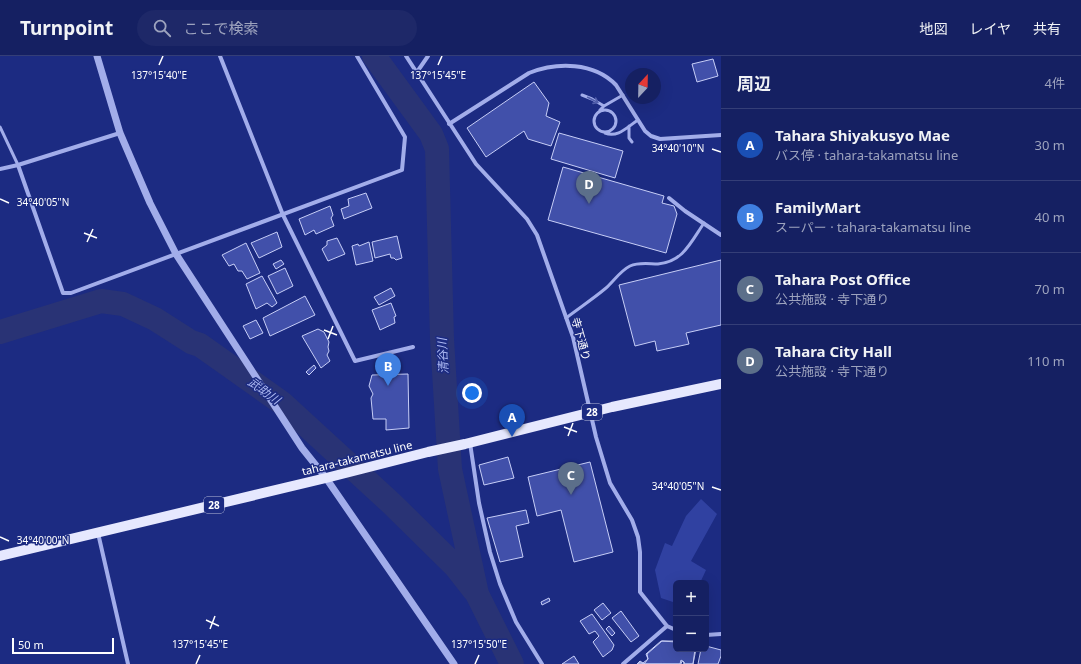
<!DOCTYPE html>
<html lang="ja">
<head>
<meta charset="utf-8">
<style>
  :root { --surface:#152062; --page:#1e2868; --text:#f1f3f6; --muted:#9da3be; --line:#343e77; --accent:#f9fa60 }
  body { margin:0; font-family:"Noto Sans","Noto Sans JP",sans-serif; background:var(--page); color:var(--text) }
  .controls { position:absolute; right:12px; bottom:12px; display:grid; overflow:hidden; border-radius:6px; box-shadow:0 4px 16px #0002 }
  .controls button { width:36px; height:36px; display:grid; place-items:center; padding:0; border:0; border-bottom:1px solid var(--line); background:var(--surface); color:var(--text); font:20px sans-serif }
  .compass { position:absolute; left:625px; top:12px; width:36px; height:36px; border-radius:50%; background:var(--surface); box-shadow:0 4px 16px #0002; rotate:22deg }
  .scale { position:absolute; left:12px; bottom:10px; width:102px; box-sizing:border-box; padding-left:4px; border:2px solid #fff; border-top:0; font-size:11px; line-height:14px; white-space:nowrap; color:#fff; -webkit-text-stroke:3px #1c2b82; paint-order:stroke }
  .you { position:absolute; left:472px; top:337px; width:14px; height:14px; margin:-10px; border:3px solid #fff; border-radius:50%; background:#1a73e8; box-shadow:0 0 0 6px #1a73e833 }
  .badge { display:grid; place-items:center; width:26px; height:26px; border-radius:50%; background:var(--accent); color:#fff; font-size:13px; font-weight:700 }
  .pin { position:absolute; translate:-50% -33px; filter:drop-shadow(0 1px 2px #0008) }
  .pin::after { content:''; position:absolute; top:21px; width:14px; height:12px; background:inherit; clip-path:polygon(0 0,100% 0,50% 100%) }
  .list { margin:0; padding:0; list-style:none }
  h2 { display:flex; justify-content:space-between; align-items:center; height:52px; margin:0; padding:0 16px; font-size:17px }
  h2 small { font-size:13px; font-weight:400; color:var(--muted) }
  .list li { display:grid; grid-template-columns:26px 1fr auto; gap:12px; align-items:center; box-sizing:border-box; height:72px; padding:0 16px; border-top:1px solid var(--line) }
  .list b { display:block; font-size:15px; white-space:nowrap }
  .list p { margin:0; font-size:13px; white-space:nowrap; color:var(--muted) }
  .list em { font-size:13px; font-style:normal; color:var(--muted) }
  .icon { flex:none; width:22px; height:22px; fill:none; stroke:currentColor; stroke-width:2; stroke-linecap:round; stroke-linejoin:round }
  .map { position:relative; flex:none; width:721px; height:608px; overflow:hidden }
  header { display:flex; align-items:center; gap:24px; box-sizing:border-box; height:56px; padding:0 20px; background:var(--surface); border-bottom:1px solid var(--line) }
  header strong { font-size:19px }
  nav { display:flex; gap:22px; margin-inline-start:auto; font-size:14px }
  .search { width:280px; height:36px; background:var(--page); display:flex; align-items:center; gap:10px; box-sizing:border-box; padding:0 14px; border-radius:22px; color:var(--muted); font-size:15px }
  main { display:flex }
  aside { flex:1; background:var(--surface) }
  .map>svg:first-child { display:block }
</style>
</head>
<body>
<header>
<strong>Turnpoint</strong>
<div class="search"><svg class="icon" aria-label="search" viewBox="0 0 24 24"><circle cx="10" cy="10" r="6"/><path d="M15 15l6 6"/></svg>ここで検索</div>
<nav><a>地図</a><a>レイヤ</a><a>共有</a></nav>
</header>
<main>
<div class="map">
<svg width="721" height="608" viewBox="0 0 721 608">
  <rect width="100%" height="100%" fill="#1c2b82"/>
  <!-- green -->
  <path fill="#3041a1" d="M701,443L717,458L691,505L706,514L700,527H676V547L661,542L655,514L665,487L672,490L686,460Z"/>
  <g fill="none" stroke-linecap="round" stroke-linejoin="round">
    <!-- river -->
    <path stroke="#293375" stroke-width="24" d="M374,0L431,78L437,93L442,283L450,413L477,538L512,608
      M0,276L101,245L123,248L155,263L191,286L200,289L282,347L391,447L456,511L474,534"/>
  </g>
  <!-- building -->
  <path fill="#4150aa" stroke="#c7cef7" d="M713,3L718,20L697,26L692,8Z
    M534,26L549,47L546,60L560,66L551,90L528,83L524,75L486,101L467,72Z
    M559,77L623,95L615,122L551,103Z
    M563,111L664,140L662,147L674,150L677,158L666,197L548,164Z
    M366,137L372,152L344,163L341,153L349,150L348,143Z
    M330,150L333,159L331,162L334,170L316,178L314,174L305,179L299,163Z
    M277,176L282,191L259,202L251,187Z
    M397,180L402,202L396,204L394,202H391L390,198L375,202L372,186Z
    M337,182L345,198L328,205L322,193L327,189V185Z
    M369,186L373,205L356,209L352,190L358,188L359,190Z
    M246,187L260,217L247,223L242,215H238L234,208L229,210L222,199Z
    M281,204L284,208L276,213L273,208Z
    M721,204V269L686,277L689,288L657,295L655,285L635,290L619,229Z
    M285,212L293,230L277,238L268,220Z
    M262,220L277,247L272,251L267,247L256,253L246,228Z
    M391,232L395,240L379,249L374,241Z
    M305,240L315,259L270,280L263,262Z
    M391,247L396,260L394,261L395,267L380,274L372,254Z
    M256,264L263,277L250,283L243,270Z
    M318,273L324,276L329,286L328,291L329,295L327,299L330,305L321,312L302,280Z
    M314,309L316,312L309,319L306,316Z
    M408,318L409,372L386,374V363H373L371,342L373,338L369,330L372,319Z
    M508,401L514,422L484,429L479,409Z
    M590,406L613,496L574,506L561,454L537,460L528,421Z
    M526,454L529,467L516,470L523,501L500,506L487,462Z
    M549,542L550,545L542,549L541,546Z
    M603,547L611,557L602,564L594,554Z
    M621,555L639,580L631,586L612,562Z
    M592,558L614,589L612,594L603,601L593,586L599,580L595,575L589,578L580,565Z
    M609,570L615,577L612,580L606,573Z
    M661,585H676V593H696L693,608H684V606L682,605L681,608H637L640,605L643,607L648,603L646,598Z
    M662,585L676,586V593H695L693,608H684V606L681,604L680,608H637L640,606L644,608L648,603L647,598Z
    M706,590L721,594V600L718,608H698L701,593H706Z
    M574,600L579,608H562Z"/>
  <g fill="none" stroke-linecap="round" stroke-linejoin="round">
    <!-- service -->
    <path stroke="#a2adea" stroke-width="3" d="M582,39L592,43L604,50
      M594 65a11 11 0 1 1 22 0a11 11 0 1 1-22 0Z
      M600,54L604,50L623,39
      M629,70V82L632,86
      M0,71L18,109
      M605,77C618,82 627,71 638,64
      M566,262C579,252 593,243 606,232C614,225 620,215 630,210C639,206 649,208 658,208C683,206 691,186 704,167"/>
    <!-- minor -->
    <path stroke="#a2adea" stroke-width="4" d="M220,0L283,159L355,305L413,291
      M406,0L476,108L527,163L537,179L573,281L596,381L610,427L632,464L638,481L640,496V536L667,570L676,574
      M417,16L428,0
      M449,68L529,17C557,6 594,6 616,29L645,75L651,80L660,83L721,79
      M18,109L63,237H71L402,114L405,81L357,0
      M0,113L18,109L120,77
      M669,142L685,155L721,179
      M470,387L479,447L490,496L500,528L516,566L542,608
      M98,477L128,608
      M706,579L721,578
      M623,608L667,570"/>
    <!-- tertiary -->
    <path stroke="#a2adea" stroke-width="7" d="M97,0L120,77L150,147L176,198L302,392L326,422L454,608"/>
    <!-- primary -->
    <path stroke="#e6e8fe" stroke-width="10" d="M0,500L326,422L428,396L465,388L612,351L721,328"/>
  </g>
  <!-- one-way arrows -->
  <defs><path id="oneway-shaft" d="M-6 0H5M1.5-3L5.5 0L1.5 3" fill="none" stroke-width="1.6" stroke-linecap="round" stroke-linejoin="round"/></defs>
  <use stroke="#525fac" href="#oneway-shaft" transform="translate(593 44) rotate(27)"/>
  <!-- ticks -->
  <path fill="none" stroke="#fff" stroke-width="1.5" d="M159,9L163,0M438,9L442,0M712,93L721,96M0,143L9,147M84,177L97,182M87,186L93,173M324,274L337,279M328,283L333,270M564,371L577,376M568,380L573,367M712,431L721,434M0,481L9,485M206,564L219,570M210,573L215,560M196,608L200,599M475,608L479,599"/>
  <g text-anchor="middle" stroke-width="3" stroke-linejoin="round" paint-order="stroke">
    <!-- shield labels -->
    <g fill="#1c2b82" stroke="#bbbfda" stroke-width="1">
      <rect x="582" y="348" width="20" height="16" rx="3"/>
      <rect x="204" y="441" width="20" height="16" rx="3"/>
    </g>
    <g font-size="10" font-weight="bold" fill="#fff">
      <text x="592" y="360">28</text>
      <text x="214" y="453">28</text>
    </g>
    <!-- street labels -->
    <g font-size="11" fill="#fff" stroke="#1c2b82">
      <text transform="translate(581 283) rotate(75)" y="4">寺下通り</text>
      <text transform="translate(357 402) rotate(-14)" y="4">tahara-takamatsu line</text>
    </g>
    <!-- water labels -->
    <g font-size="12" font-style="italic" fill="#adb9f2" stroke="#1c2b82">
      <text transform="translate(443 300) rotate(-93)" y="4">清谷川</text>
      <text transform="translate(264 335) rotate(36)" y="4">武助川</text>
    </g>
  </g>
  <g font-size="10" text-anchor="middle" fill="#fff" stroke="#1c2b82" stroke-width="3" stroke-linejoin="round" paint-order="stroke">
    <text x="159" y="23">137°15'40"E</text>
    <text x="438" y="23">137°15'45"E</text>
    <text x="678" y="96">34°40'10"N</text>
    <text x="43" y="150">34°40'05"N</text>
    <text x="678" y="434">34°40'05"N</text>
    <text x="43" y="488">34°40'00"N</text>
    <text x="200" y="592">137°15'45"E</text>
    <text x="479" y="592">137°15'50"E</text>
  </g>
</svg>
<div class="controls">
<button>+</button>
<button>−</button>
</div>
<svg class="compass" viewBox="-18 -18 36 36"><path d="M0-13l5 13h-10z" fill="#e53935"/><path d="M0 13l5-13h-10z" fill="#9da3be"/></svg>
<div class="scale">50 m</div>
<div class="you"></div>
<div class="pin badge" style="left:512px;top:381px;background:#1a4fb4">A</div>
<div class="pin badge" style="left:388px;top:330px;background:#3f7fe0">B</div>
<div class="pin badge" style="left:571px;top:439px;background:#5c6f8a">C</div>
<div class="pin badge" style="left:589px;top:148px;background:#5c6f8a">D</div>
</div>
<aside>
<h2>周辺<small>4件</small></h2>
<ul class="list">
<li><span class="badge" style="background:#1a4fb4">A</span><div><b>Tahara Shiyakusyo Mae</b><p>バス停 · tahara-takamatsu line</p></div><em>30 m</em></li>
<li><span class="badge" style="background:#3f7fe0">B</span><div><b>FamilyMart</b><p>スーパー · tahara-takamatsu line</p></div><em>40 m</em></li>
<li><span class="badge" style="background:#5c6f8a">C</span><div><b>Tahara Post Office</b><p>公共施設 · 寺下通り</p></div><em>70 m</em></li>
<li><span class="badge" style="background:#5c6f8a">D</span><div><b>Tahara City Hall</b><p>公共施設 · 寺下通り</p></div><em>110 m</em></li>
</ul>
</aside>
</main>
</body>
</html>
